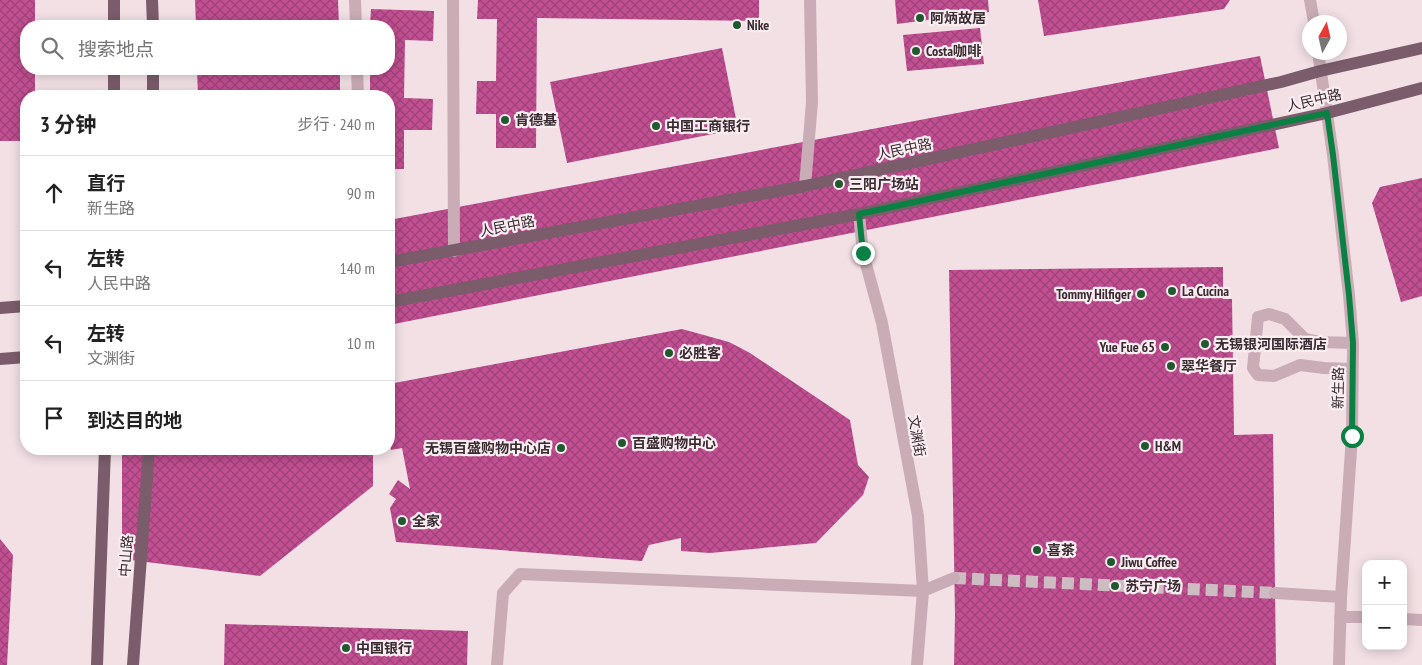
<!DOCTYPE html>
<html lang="zh">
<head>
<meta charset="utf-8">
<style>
  :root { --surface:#fff; --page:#f6f6f6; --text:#222; --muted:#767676; --line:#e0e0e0 }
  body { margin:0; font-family:"PT Sans Narrow","Noto Sans SC",sans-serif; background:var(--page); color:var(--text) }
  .controls { position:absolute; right:15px; bottom:15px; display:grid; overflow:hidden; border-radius:10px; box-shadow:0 2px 12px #0003 }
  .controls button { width:45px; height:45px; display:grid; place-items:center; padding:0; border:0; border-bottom:1px solid var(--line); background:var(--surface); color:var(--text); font:25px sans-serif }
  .compass { position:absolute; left:1302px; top:15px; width:45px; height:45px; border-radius:50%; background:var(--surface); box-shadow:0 2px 12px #0003; rotate:8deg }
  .stop { position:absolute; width:15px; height:15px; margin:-11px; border:4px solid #0b8043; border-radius:50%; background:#fff }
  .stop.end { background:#0b8043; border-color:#fff; box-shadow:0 1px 5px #0008 }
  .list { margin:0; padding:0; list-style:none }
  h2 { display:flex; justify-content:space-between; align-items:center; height:65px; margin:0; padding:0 20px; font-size:21px }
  h2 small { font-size:16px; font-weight:400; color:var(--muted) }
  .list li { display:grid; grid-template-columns:32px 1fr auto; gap:15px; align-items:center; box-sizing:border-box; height:75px; padding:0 20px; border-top:1px solid var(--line) }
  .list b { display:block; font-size:19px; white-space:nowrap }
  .list p { margin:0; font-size:16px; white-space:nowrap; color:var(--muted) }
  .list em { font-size:16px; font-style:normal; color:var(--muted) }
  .icon { flex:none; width:28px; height:28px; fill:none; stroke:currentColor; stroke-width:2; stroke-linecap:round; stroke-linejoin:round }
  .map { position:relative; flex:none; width:1422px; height:665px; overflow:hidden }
  .search { position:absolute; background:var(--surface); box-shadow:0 2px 12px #0003; left:20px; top:20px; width:375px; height:55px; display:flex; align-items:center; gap:12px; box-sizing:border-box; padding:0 18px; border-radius:20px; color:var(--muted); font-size:19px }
  .panel { position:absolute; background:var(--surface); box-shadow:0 2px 12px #0003; left:20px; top:90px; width:375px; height:365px; border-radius:20px }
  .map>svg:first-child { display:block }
</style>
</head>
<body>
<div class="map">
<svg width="1422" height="665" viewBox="0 0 1422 665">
  <defs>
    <pattern id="building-cross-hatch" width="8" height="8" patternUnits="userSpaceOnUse" patternTransform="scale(1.25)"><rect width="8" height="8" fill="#c14f92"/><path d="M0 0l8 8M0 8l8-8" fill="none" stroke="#9e4278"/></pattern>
  </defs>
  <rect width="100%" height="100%" fill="#f2e0e5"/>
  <!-- building -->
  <path fill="url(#building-cross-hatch)" d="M0,0H35V26H26V69H35V96H26V141H0Z
    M195,0H338L339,26H196Z
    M478,0H759V21L537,18L536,148H496V114H476L477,81H496L497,19H477Z
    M895,0H988L989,12L897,24Z
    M1038,0H1230L1224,9L1044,36Z
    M371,9L434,11L433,41L405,40L404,98L433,99L432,130H404V169H389V96H370V69H389V26H370Z
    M980,28L984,64L907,71L903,35Z
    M722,48L738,129L567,163L550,82Z
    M1260,56L1279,148L389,325V220Z
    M197,69H340V96H198Z
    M1422,178V296L1401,302L1372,203L1380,187Z
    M1223,267V299H1232L1234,435L1273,434L1276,665H954L955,615L949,270Z
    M682,329L729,342L750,353L850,420L858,465L869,477L863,495L816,543L710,553L681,551V538L649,545L642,561L396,542L390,508L396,499L389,494L398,480L410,489L402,448L391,450L389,437V384Z
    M122,449H373V486L260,576L122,559Z
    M0,539L13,555L7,665H0Z
    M225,624L468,631L467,665H224Z"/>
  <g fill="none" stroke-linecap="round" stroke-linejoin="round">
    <!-- minor-tunnel -->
    <path stroke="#cdbcc1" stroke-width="12" stroke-dasharray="12 6" stroke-linecap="butt" d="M954,578L1275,593"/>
    <!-- minor -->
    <path stroke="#caacb7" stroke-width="12" d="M355,0L356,26
      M453,0L454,251
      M1310,0L1314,22
      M1318,52L1333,155L1349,295L1353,343L1352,436L1341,597L1339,665
      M357,69L358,96
      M805,186L812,102L810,0
      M859,214L863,253L882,323L918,516L923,591L917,665
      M1352,369L1324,368L1300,365L1274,376L1258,375L1253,368L1258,317L1269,314L1285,319L1305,339L1320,342L1353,343
      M1275,593L1341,597
      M1340,617H1366
      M1403,619L1422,620
      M497,665L503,593L520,574L923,591L954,578"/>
    <!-- major -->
    <path stroke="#7a5c6b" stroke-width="12" d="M114,0V26
      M152,0L153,26
      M153,69V96
      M114,96V69
      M389,262L805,186L1281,82L1320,71L1422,48
      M389,302L859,214L1327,113L1422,88
      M0,308L26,306
      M0,359L26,357
      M97,665L105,449
      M133,665L149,449"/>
  </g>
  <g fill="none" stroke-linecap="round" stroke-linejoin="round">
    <!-- route -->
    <path stroke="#0b8043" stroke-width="6" d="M863,253L859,214L1327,113L1333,155L1349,295L1353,343L1352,436"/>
  </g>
  <!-- markers -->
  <g fill="#21592f" stroke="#faedf0" stroke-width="2">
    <circle cx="920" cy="18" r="5"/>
    <circle cx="737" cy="25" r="5"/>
    <circle cx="916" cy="51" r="5"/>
    <circle cx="505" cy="120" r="5"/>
    <circle cx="656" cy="126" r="5"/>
    <circle cx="839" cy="184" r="5"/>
    <circle cx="1172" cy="291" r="5"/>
    <circle cx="1141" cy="294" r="5"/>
    <circle cx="1205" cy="344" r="5"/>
    <circle cx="1165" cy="347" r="5"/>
    <circle cx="669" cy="353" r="5"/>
    <circle cx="1171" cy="366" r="5"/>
    <circle cx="622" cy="443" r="5"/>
    <circle cx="1145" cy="446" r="5"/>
    <circle cx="561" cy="448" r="5"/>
    <circle cx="402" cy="521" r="5"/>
    <circle cx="1037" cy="550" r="5"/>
    <circle cx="1111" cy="562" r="5"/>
    <circle cx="1115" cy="586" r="5"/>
    <circle cx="346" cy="648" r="5"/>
  </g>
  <g text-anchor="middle" stroke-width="4.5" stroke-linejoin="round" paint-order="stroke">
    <!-- poi labels -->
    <g font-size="14" font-weight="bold" fill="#392b32" stroke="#faedf0" text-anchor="start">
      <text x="930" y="23">阿炳故居</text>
      <text x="747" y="30">Nike</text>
      <text x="926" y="56">Costa咖啡</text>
      <text x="515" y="125">肯德基</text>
      <text x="666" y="131">中国工商银行</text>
      <text x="849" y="189">三阳广场站</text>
      <text x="1182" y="296">La Cucina</text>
      <text x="1131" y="299" text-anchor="end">Tommy Hilfiger</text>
      <text x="1215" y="349">无锡银河国际酒店</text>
      <text x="1155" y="352" text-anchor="end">Yue Fue 65</text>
      <text x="679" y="358">必胜客</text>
      <text x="1181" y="371">翠华餐厅</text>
      <text x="632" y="448">百盛购物中心</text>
      <text x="1155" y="451">H&amp;M</text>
      <text x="551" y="453" text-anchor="end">无锡百盛购物中心店</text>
      <text x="412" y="526">全家</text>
      <text x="1047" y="555">喜茶</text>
      <text x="1121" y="567">Jiwu Coffee</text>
      <text x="1125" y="591">苏宁广场</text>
      <text x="356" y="653">中国银行</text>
    </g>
    <!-- street labels -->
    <g font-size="14" fill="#392b32" stroke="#faedf0">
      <text transform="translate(1314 100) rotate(-13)" y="5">人民中路</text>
      <text transform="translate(904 149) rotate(-12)" y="5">人民中路</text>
      <text transform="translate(507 226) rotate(-11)" y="5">人民中路</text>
      <text transform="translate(1338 388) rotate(-89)" y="5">新生路</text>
      <text transform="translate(917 436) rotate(80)" y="5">文渊街</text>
      <text transform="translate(126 556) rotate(-86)" y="5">中山路</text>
    </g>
  </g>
</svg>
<div class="controls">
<button>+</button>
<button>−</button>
</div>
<svg class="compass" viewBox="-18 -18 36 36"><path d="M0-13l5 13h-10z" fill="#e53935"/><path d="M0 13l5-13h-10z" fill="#767676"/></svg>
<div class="stop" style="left:1352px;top:436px"></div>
<div class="stop end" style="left:863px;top:253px"></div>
<div class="search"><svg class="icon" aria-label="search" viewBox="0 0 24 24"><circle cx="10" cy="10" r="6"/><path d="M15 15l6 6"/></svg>搜索地点</div>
<section class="panel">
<h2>3 分钟<small>步行 · 240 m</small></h2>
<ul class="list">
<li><svg class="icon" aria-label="ahead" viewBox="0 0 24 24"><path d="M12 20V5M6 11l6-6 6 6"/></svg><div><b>直行</b><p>新生路</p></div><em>90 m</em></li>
<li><svg class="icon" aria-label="left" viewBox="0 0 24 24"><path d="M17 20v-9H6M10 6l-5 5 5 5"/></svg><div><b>左转</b><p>人民中路</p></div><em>140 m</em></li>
<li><svg class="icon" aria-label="left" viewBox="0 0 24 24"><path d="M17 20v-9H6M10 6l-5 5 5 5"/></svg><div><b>左转</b><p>文渊街</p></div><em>10 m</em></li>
<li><svg class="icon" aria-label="arrive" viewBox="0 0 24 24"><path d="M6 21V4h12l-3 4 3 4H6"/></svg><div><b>到达目的地</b></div></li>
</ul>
</section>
</div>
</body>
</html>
